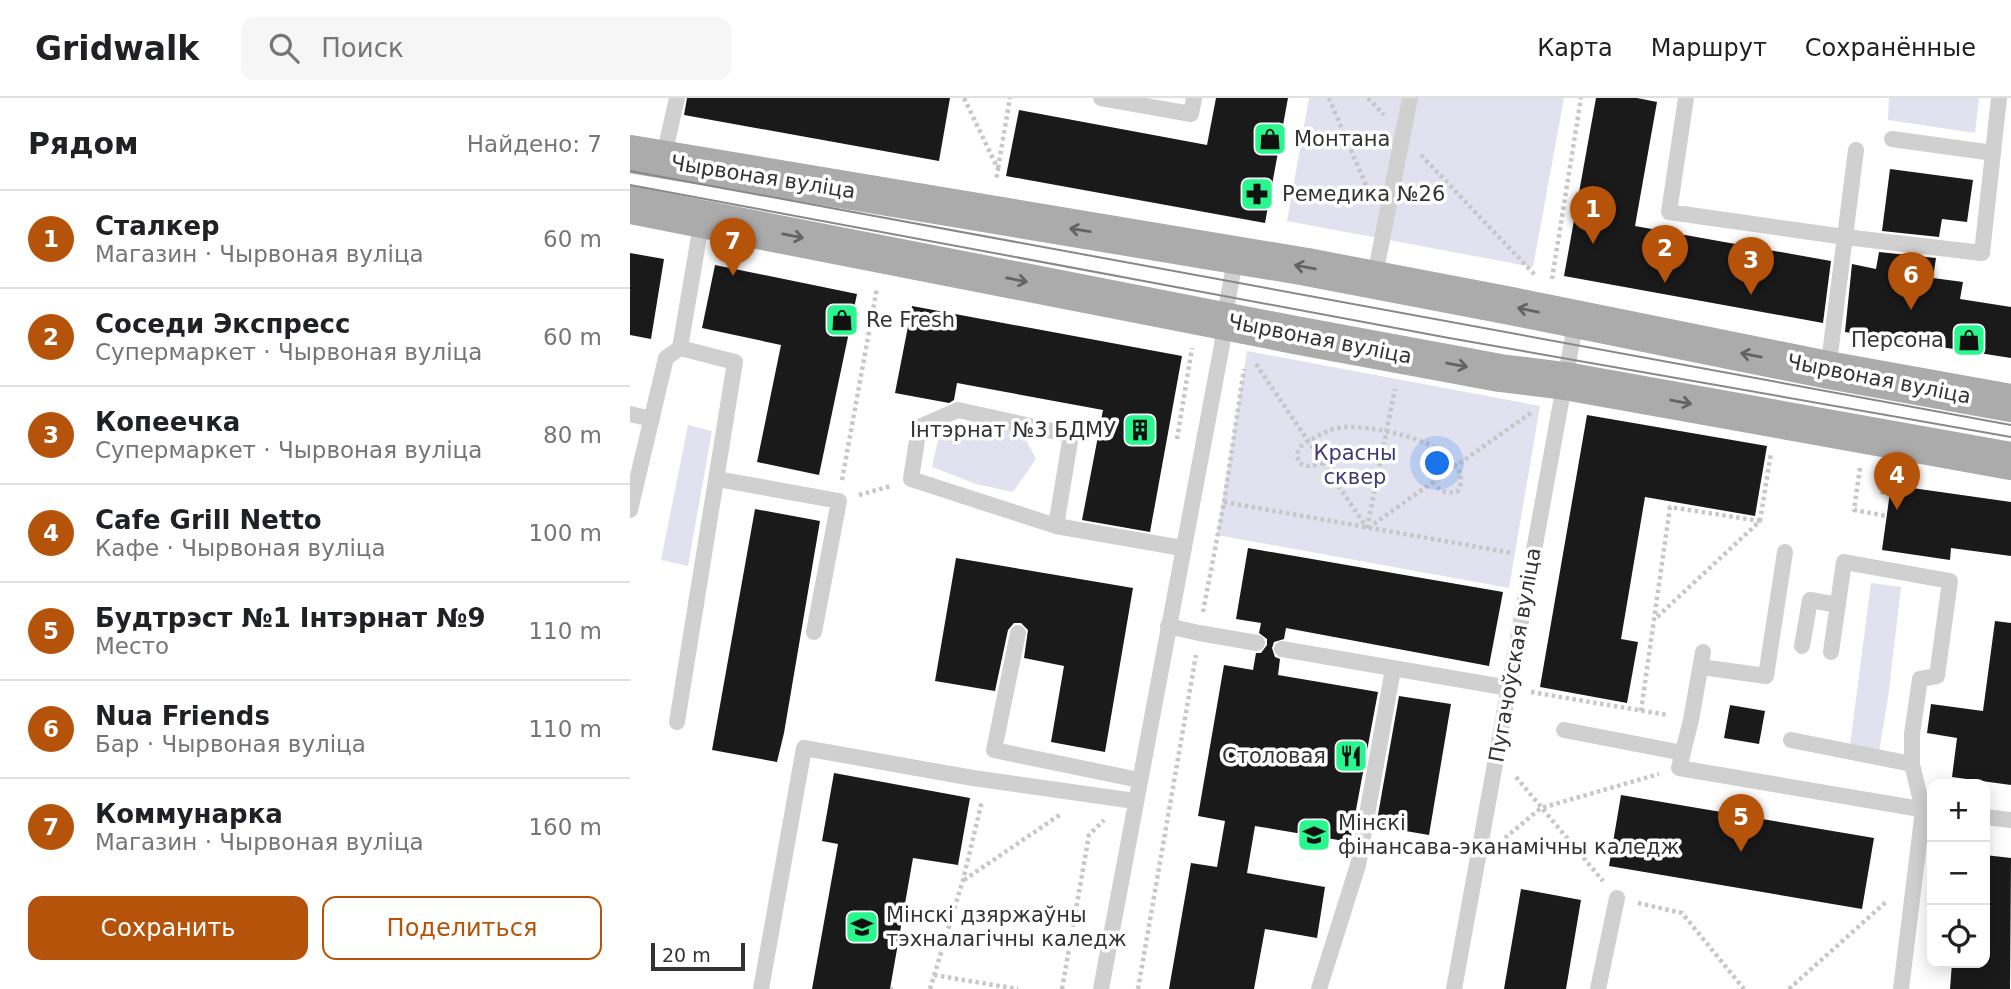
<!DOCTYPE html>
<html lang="ru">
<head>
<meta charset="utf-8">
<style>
  :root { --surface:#fff; --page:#f6f6f6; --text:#202124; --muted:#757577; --line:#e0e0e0; --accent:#b45309 }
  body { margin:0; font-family:"DejaVu Sans",sans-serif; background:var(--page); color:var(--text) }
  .controls { position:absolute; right:21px; bottom:21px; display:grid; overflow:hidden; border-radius:14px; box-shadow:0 4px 18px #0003 }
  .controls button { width:63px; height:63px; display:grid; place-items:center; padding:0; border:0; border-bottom:2px solid var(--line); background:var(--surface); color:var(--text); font:35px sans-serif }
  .scale { position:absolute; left:21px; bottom:18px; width:94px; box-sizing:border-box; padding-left:7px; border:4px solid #333; border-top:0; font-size:19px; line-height:24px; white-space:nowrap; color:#333; -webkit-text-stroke:5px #fff; paint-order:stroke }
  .you { position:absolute; left:808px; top:366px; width:24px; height:24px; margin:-18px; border:5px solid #fff; border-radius:50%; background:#1a73e8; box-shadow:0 0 0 10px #1a73e833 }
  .badge { display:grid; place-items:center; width:46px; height:46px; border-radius:50%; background:var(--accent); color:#fff; font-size:23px; font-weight:700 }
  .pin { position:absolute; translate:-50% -58px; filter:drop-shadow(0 2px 4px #0008) }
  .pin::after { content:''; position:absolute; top:37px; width:24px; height:21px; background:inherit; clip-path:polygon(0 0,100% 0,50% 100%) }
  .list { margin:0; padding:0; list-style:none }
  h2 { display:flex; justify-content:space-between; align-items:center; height:91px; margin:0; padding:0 28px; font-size:30px }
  h2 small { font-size:23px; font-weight:400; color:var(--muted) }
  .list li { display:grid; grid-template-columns:46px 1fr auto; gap:21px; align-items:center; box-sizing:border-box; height:98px; padding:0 28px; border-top:2px solid var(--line) }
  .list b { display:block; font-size:26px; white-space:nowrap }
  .list p { margin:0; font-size:23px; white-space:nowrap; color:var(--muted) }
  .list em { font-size:23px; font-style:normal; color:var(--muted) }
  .actions { display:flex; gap:14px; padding:21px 28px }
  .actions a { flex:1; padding:16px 0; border:2px solid var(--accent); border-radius:14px; text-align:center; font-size:24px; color:var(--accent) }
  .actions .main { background:var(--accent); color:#fff }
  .icon { flex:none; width:38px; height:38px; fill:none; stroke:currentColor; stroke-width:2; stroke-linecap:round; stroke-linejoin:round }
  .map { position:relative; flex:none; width:1381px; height:891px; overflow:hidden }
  header { display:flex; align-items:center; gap:42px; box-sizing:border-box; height:98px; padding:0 35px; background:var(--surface); border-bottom:2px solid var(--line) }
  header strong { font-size:33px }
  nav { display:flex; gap:38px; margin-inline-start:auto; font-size:24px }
  .search { width:490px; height:63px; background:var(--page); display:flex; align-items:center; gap:18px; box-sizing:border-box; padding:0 24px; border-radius:14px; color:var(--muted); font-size:26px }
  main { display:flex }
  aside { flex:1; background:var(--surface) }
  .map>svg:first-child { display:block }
</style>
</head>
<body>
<header>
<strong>Gridwalk</strong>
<div class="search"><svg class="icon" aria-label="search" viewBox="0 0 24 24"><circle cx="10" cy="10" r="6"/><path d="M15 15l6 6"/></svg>Поиск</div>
<nav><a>Карта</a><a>Маршрут</a><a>Сохранённые</a></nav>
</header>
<main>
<aside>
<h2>Рядом<small>Найдено: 7</small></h2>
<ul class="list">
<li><span class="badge">1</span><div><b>Сталкер</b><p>Магазин · Чырвоная вуліца</p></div><em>60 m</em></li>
<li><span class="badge">2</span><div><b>Соседи Экспресс</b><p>Супермаркет · Чырвоная вуліца</p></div><em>60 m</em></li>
<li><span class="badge">3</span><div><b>Копеечка</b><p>Супермаркет · Чырвоная вуліца</p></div><em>80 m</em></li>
<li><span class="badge">4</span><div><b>Cafe Grill Netto</b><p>Кафе · Чырвоная вуліца</p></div><em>100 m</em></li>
<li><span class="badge">5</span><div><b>Будтрэст №1 Інтэрнат №9</b><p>Место</p></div><em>110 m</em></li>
<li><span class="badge">6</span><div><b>Nua Friends</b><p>Бар · Чырвоная вуліца</p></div><em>110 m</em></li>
<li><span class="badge">7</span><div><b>Коммунарка</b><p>Магазин · Чырвоная вуліца</p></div><em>160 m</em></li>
</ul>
<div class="actions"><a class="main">Сохранить</a><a>Поделиться</a></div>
</aside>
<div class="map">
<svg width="1381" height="891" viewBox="0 0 1381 891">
  <rect width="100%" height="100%" fill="#fff"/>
  <!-- green -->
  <path fill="#e1e1f0" d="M679,0H934L903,169L657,123Z
    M1259,0H1349L1345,35L1258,22Z
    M617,253L910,308L879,490L587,437Z
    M338,323L391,332L406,361L383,394L346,386L302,369L309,338Z
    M58,327L82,333L58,468L31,462Z
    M1241,485L1271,489L1258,600L1248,660L1219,655Z"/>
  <!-- building -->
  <path fill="#1a1a1a" d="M57,0H320L309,63L54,17Z
    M586,0H658L635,125L376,78L389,12L577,47Z
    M966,0H1007L1027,4L1005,128L1201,163L1193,225L934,178Z
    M1260,71L1343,82L1337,124L1312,121L1309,139L1252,133Z
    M1249,154L1306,160L1303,180L1333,184L1330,201L1381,209V260L1215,234L1222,166L1246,171Z
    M0,155L34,161L21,241L0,237Z
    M85,167L227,196L189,377L127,364L151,247L72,230Z
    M282,208L552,258L520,434L452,422L473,312L327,285L324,302L319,305L265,295Z
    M957,317L1137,348L1125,418L1015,399L991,541L1008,544L997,605L910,589Z
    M1261,387L1381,404V458L1321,450L1320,462L1252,452Z
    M125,411L190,423L154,635L147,664L82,652Z
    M618,450L873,494L859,568L656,530L654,541L644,544L642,550L645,559L650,561L648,577L748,594L720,744L625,728L617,775L695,789L687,840L635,831L624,891H539L561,765L587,769L595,723L568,718L594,567L623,572L626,555H631L637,547V541L629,535L631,525L606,521Z
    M326,460L503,490L475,654L421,644L434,568L394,560L398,532L391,525H384L378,532L365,593L305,583Z
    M1365,523L1381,525V687L1322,679L1327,640L1297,635L1301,606L1353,613Z
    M769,598L821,606L799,737L746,728Z
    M1100,607L1135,613L1129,646L1094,640Z
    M204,675L340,700L328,767L283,760L260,891H182L208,746L192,743Z
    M991,697L1244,740L1232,811L979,768Z
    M1355,757L1381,760L1380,891H1320L1322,865H1355Z
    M891,791L951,802L936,891H874Z"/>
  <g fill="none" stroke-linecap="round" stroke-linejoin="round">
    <!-- path -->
    <path stroke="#c7c7c7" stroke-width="4.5" stroke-dasharray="3.5 3.5" stroke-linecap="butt" d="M334,0L368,71L366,82
      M699,0L738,92
      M738,0L754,17
      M791,57L905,177
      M368,70L380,0
      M922,181L951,0
      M626,266L737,430
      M547,341L562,250
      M693,364C682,369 677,370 668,364C668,360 667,356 668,353C671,346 678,343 684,340C695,334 707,328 720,329C741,329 774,336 793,344C812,351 842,373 827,394C815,396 810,393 803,384
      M1230,370L1224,412L1257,418
      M1254,374L1250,394L1260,396
      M212,382L247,190
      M229,397L261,388
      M594,404L882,455
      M1130,423L1141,355
      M737,430L765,291
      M738,430L902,314
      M573,514L594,404L614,271
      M901,594L1038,617
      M1011,613L1040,409L1130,423L1026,520
      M886,679L973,783
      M875,740L911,710L1029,676
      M334,782L431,716
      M1008,805L1052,815L1114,891
      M304,877L388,891
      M260,891H263
      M300,891L333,782L352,703
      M432,891L459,737L474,722
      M508,891L566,557
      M1159,891L1257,803"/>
    <!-- service -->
    <path stroke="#d0d0d0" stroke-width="16" d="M471,0L561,16L564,0
      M1056,0L1039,114L1215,139L1352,155L1369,0
      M1262,41L1363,55
      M33,62L47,0
      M744,182L780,0
      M1198,272L1226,52
      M0,316L22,321
      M87,381L209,403L184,534
      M0,412L36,260L50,250
      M426,428L441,337L328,312L289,329L281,381L426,428L552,450
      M538,528L569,535L627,545
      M388,535L364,652L509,682
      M1172,548L1180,502L1208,507
      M652,551L879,590
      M1073,554L1061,622L1049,670L1302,713
      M1201,554L1214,464L1320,483L1307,578L1290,581L1282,636V666L1293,712L1271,891
      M1071,569L1136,578L1155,454
      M47,624L105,264L50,250L72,121
      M934,632L1053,655
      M1161,642L1282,666
      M1355,719L1381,722
      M131,891L174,650L343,680L505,703
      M471,891L592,247L594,222L606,157
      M689,891L728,767L763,571
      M824,891L946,222
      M968,891L987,800"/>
    <!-- primary -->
    <path stroke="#ababab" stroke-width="38" d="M0,56L677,169L881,208L1198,272L1381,305
      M0,107L665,237L870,275L935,283L1381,363"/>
    <!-- tram -->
    <path stroke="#888" stroke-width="2" d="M0,73L1381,327
      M0,87L819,240L1381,339"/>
  </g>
  <!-- one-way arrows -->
  <defs><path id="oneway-shaft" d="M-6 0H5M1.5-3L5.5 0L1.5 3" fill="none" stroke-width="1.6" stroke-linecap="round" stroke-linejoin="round" transform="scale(1.75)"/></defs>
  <g stroke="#636363">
    <use href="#oneway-shaft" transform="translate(450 132) rotate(-171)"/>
    <use href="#oneway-shaft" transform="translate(163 138) rotate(11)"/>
    <use href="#oneway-shaft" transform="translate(675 169) rotate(-170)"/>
    <use href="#oneway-shaft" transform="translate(387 182) rotate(11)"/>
    <use href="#oneway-shaft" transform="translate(898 212) rotate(-168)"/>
    <use href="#oneway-shaft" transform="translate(1121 257) rotate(-169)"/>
    <use href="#oneway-shaft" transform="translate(827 267) rotate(10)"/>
    <use href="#oneway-shaft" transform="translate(1051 304) rotate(10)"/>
  </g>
  <!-- icons -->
  <defs>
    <symbol id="shop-square" viewBox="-11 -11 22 22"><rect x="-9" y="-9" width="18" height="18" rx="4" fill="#29f68c" stroke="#fff"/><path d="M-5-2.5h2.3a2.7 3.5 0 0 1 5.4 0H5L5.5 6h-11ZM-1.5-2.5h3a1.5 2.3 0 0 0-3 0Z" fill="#111"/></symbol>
    <symbol id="pharmacy-square" viewBox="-11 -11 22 22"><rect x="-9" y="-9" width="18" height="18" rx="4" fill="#29f68c" stroke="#fff"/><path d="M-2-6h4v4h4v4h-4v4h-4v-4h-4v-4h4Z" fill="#111"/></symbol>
    <symbol id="building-square" viewBox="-11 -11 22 22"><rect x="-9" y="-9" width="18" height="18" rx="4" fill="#29f68c" stroke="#fff"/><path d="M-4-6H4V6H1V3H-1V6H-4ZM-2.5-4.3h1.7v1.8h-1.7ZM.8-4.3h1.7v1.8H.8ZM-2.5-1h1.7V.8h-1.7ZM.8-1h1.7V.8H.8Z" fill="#111"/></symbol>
    <symbol id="restaurant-square" viewBox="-11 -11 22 22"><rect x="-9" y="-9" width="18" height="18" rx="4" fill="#29f68c" stroke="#fff"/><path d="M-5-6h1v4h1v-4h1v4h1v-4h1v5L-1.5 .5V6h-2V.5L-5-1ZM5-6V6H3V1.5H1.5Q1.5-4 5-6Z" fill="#111"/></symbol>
    <symbol id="university-square" viewBox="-11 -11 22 22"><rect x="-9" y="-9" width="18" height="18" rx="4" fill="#29f68c" stroke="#fff"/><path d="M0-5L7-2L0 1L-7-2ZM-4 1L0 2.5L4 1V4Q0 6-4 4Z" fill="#111"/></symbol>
  </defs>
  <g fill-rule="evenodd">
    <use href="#shop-square" x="621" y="22" width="38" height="38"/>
    <use href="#pharmacy-square" x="608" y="77" width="38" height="38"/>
    <use href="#shop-square" x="193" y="203" width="38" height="38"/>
    <use href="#shop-square" x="1320" y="223" width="38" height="38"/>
    <use href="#building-square" x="491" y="313" width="38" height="38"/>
    <use href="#restaurant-square" x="702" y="639" width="38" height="38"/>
    <use href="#university-square" x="665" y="718" width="38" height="38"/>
    <use href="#university-square" x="213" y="810" width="38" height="38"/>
  </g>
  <g text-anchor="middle" stroke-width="7" stroke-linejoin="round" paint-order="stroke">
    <!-- poi labels -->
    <g font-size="21" fill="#333" stroke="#fff" text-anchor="start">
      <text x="664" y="48">Монтана</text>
      <text x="652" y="103">Ремедика №26</text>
      <text x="236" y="229">Re Fresh</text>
      <text x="1314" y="249" text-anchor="end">Персона</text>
      <text x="486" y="339" text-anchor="end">Інтэрнат №3 БДМУ</text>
      <text x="696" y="665" text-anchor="end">Столовая</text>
      <text x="708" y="732">Мінскі<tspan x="708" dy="24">фінансава-эканамічны каледж</tspan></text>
      <text x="256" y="824">Мінскі дзяржаўны<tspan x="256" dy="24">тэхналагічны каледж</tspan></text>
    </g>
    <!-- street labels -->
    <g font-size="21" fill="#333" stroke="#fff">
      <text transform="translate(133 79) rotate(9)" y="7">Чырвоная вуліца</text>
      <text transform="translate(690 241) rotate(11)" y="7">Чырвоная вуліца</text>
      <text transform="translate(1249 281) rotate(11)" y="7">Чырвоная вуліца</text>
      <text transform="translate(885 557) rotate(-80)" y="7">Пугачоўская вуліца</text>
    </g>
    <!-- park labels -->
    <g font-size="21" fill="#403a74" stroke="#fff">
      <text x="725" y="362">Красны<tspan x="725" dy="24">сквер</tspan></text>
    </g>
  </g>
</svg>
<div class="controls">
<button>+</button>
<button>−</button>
<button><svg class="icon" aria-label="locate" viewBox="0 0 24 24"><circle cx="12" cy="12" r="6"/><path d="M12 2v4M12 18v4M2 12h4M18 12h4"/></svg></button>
</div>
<div class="scale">20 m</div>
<div class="you"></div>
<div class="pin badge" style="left:963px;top:146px">1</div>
<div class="pin badge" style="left:1035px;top:185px">2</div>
<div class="pin badge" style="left:1121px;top:197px">3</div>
<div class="pin badge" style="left:1267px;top:412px">4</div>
<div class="pin badge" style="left:1111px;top:754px">5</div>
<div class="pin badge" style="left:1281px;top:212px">6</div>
<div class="pin badge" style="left:103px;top:178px">7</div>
</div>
</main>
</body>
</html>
